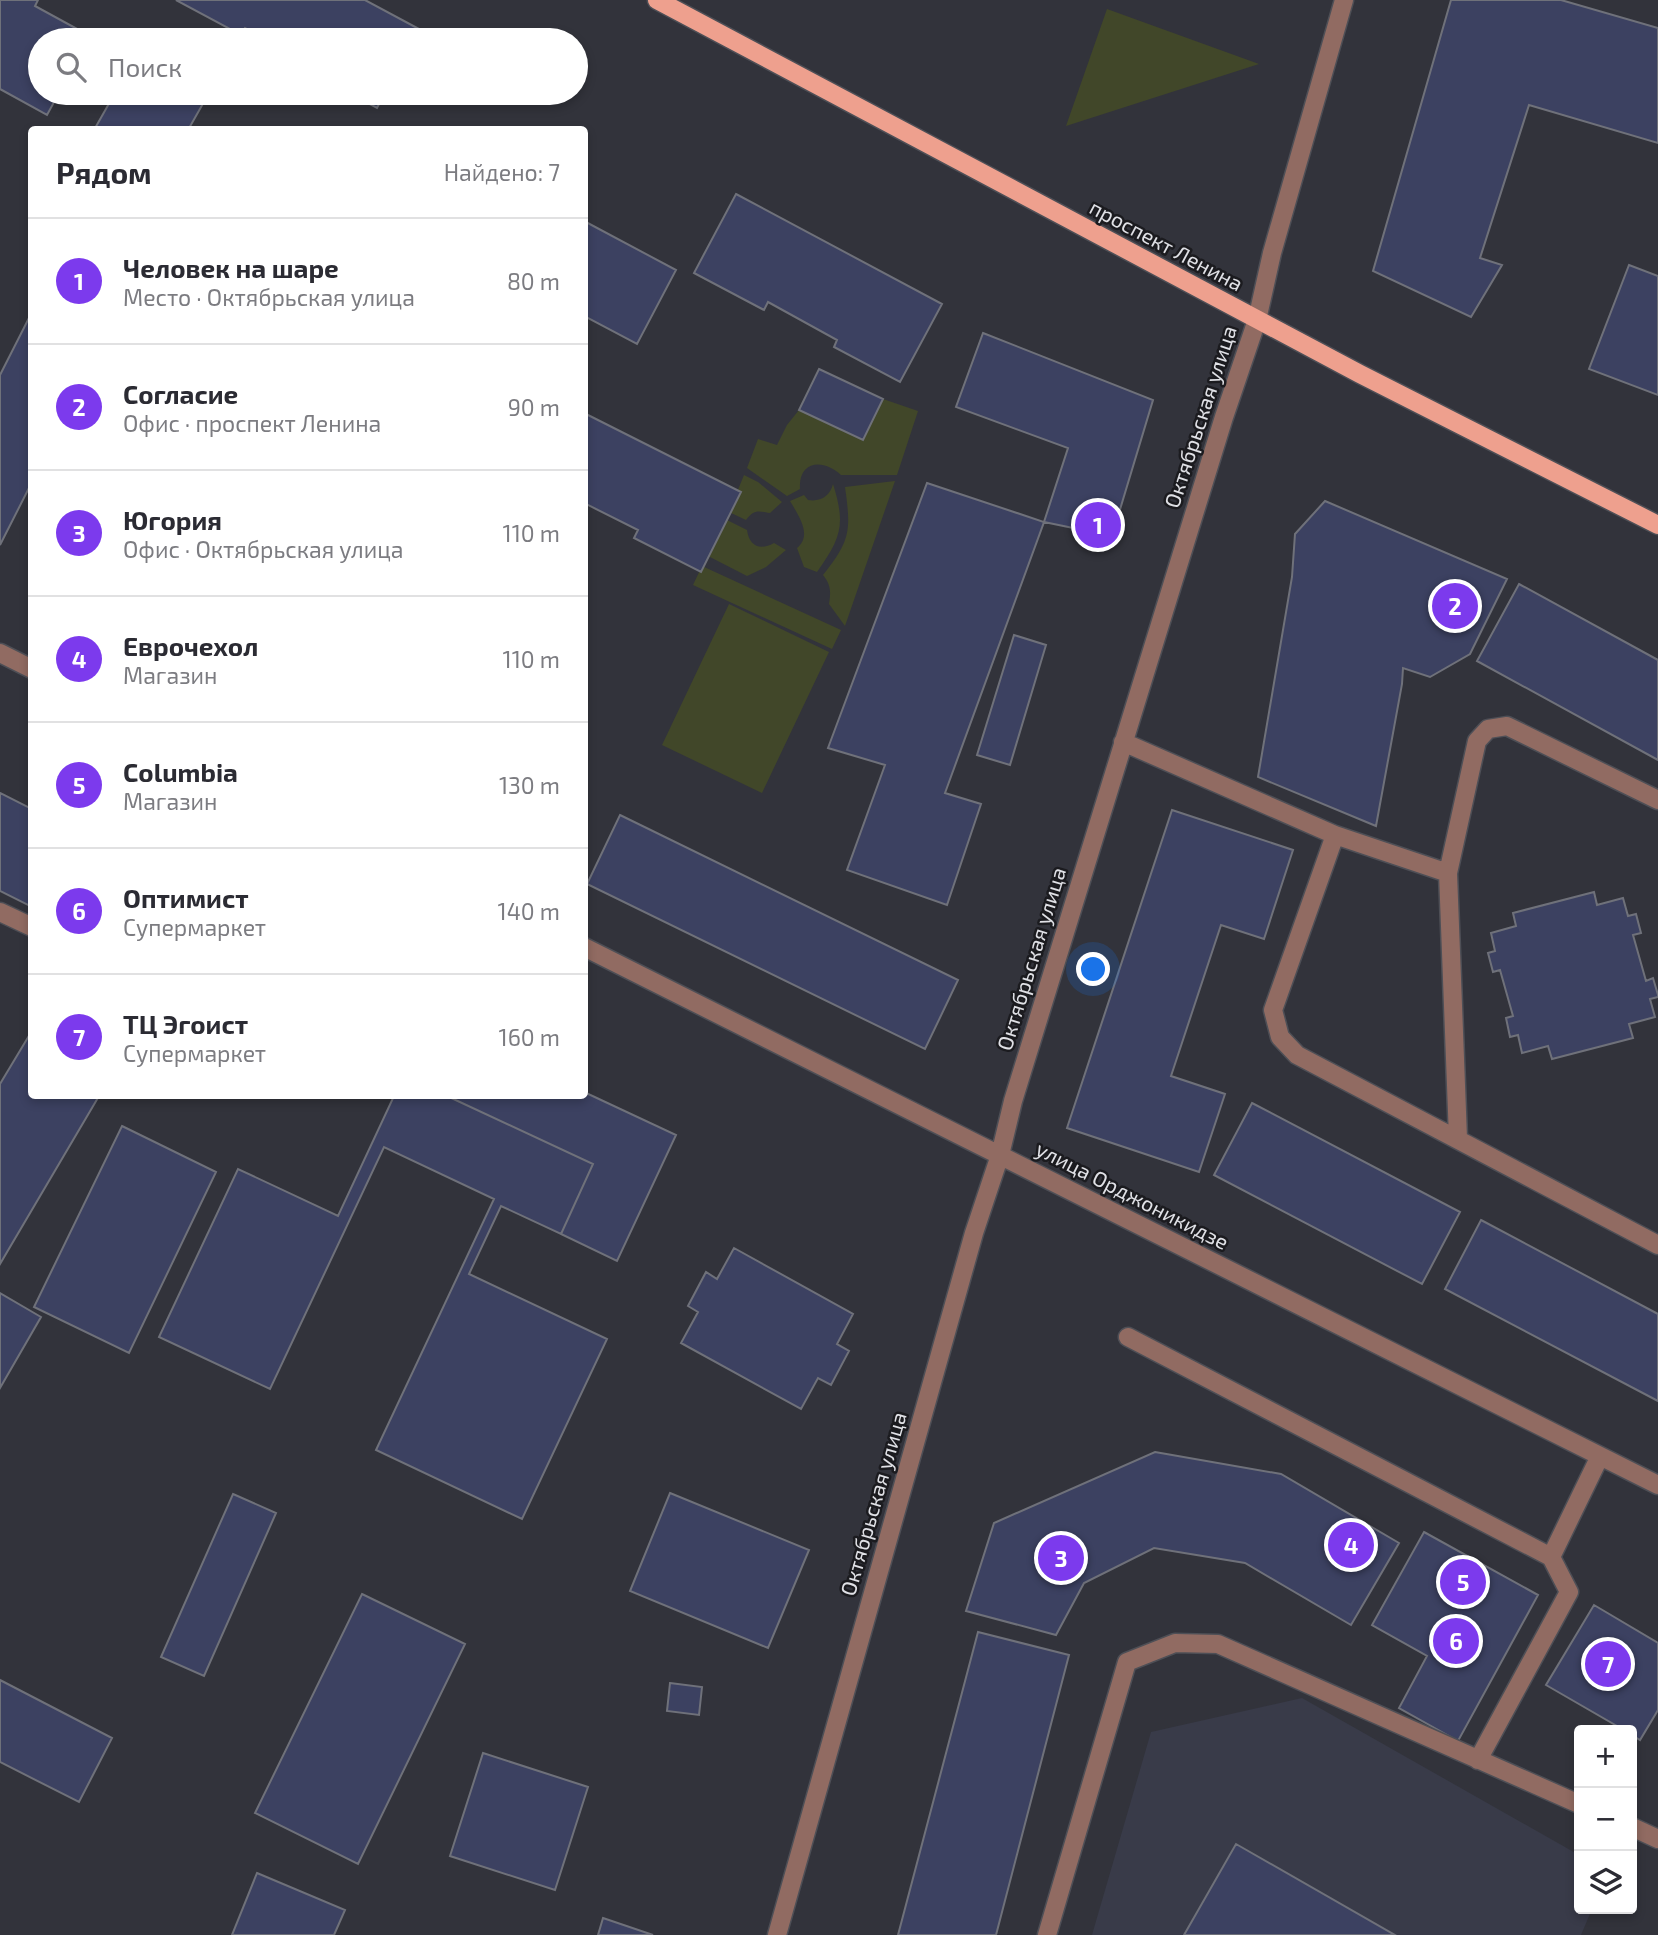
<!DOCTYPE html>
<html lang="ru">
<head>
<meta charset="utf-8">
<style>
  :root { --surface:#fff; --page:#f2f2f3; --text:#2b2b33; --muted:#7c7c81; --line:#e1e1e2; --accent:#7c3aed }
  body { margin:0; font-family:"Exo 2",sans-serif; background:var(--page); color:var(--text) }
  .controls { position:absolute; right:21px; bottom:21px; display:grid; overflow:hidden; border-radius:7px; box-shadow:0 4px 10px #0003 }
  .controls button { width:63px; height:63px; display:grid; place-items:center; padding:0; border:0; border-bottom:2px solid var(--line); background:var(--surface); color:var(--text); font:35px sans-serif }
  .you { position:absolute; left:1094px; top:970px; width:24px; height:24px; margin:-18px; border:5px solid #fff; border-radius:50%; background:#1a73e8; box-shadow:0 0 0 10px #1a73e833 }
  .badge { display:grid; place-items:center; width:46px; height:46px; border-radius:50%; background:var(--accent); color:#fff; font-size:23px; font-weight:700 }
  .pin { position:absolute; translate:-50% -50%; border:4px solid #fff; box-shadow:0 2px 7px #0006 }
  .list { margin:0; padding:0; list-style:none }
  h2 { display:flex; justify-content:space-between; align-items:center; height:91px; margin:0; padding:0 28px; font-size:30px }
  h2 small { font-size:23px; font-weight:400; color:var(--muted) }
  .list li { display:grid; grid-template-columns:46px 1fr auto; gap:21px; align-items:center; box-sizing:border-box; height:126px; padding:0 28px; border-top:2px solid var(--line) }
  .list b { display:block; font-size:26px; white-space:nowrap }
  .list p { margin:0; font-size:23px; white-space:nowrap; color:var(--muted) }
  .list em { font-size:23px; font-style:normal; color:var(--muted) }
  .icon { flex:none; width:38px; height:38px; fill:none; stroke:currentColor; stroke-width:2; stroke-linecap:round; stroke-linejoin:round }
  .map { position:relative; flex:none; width:1658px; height:1935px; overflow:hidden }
  .search { position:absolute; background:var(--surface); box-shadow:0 4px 10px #0003; left:28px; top:28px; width:560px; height:77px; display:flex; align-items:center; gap:18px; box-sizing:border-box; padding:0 24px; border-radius:38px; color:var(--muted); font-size:26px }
  .panel { position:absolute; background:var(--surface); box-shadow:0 4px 10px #0003; left:28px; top:126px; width:560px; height:973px; border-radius:7px }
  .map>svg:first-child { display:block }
</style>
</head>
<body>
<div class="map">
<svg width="1658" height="1935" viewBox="0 0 1658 1935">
  <rect width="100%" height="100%" fill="#32333b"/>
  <!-- built -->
  <path fill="#393b49" d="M1302,1698L1579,1855V1909H1592L1581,1935H1092L1151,1732Z"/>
  <!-- green -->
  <path fill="#414729" d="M1107,9L1259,64L1066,126Z
    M883,399L918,411L897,475H841C823,458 798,461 800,489L787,496L747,468L758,439L777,445L787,425L799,410L863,440Z
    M744,475L758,482L782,502L770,513C758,511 754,509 746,520L729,512Z
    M895,481L845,626L829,604C831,592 831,585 823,575C851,540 851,530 845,487Z
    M833,484C846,525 841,538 817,572L804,567L797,548C813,535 798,515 790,501L804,495L808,500C821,502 830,496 833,484Z
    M723,518L747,530C749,546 760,551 774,543L786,550L766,567L747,576L708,556Z
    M702,566L841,630L832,649L693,585Z
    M729,604L829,652L762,793L662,745Z"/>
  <!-- building -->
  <path fill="#3c4161" stroke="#6f717a" stroke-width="2" d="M0,0H38L35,6L90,36L88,40H40V93H59L47,115L0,89Z
    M176,0H365L419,29L413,40H269L245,28L241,35Z
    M1451,0H1561L1658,28V143L1529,105L1480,258L1502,265L1471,317L1373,271Z
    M115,93H209L188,130H94Z
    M349,93H385L377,108Z
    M736,194L942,304L900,382L834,347L837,340L768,302L764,310L694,273Z
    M584,221L676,270L637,344L584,316Z
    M1629,265L1658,276V395L1589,369Z
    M32,312V482L0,545V375Z
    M983,333L1153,400L1112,536L1044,522L1068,448L956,407Z
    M819,369L883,399L863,440L799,410Z
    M584,413L741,492L701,572L634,538L638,530L584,503Z
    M927,483L1044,522L945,793L981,804L947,905L847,870L885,765L828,748Z
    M1325,501L1507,579L1470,654L1430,677L1403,668L1402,684L1376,826L1258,777L1292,577L1295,534Z
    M1519,584L1658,660V760L1477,661Z
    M1014,635L1046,645L1010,765L977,755Z
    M0,793L32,809V907L0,891Z
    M1172,810L1293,850L1264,939L1221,925L1171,1076L1225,1094L1199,1172L1067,1128Z
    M620,815L958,980L925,1049L587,884Z
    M1594,892L1597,905L1623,898L1628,916L1636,914L1641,933L1633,935L1646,981L1653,978L1658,995V997L1650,999L1655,1017L1629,1024L1633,1038L1552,1059L1548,1046L1522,1053L1518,1035L1510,1037L1506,1018L1513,1016L1500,970L1493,972L1488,953L1495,951L1491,933L1516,926L1513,913Z
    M30,1034L32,1035V1096H99L0,1264V1084Z
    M584,1092L676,1135L617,1261L561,1234L593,1164L447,1096H584Z
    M394,1096H447L593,1164L561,1234L501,1206L469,1274L607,1339L522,1519L376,1450L494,1199L384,1147L270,1389L159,1337L238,1169L338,1216Z
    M1252,1103L1460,1212L1422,1284L1214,1175Z
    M122,1126L216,1172L129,1353L34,1307Z
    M1481,1220L1658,1314V1401L1445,1289Z
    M734,1248L853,1314L837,1344L849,1351L831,1385L818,1378L801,1409L681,1343L698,1312L688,1306L706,1272L717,1279Z
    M0,1293L41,1317L0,1388Z
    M1155,1452L1281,1474L1399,1543L1351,1625L1245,1563L1154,1548L1084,1583L1056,1635L966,1611L994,1523Z
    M670,1493L809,1550L768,1648L630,1591Z
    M233,1494L276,1513L204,1676L161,1657Z
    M1424,1532L1538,1595L1458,1741L1399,1708L1427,1656L1372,1625Z
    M362,1594L465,1644L358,1864L255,1813Z
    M1594,1605L1658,1643V1710L1640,1740L1632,1735V1730H1624L1546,1685Z
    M978,1632L1069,1655L996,1935H898Z
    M0,1680L112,1738L79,1802L0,1762Z
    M670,1683L702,1687L699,1715L667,1711Z
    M483,1753L588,1787L555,1890L450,1856Z
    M1236,1844L1395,1935H1184Z
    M257,1873L345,1910L334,1935H232Z
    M603,1918L653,1935H598Z"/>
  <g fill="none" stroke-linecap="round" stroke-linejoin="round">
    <defs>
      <path id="minor" d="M0,653L32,669
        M1123,742L1335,835L1273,1010L1280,1037L1297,1055L1658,1245
        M1335,835L1448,873L1477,741L1488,729L1507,726L1658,800
        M1448,873L1458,1138
        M0,912L32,927
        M584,947L1658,1485
        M1128,1337L1551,1557
        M1478,1760L1569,1592L1551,1557L1600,1456
        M1632,1827L1658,1839
        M777,1935L974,1233L1000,1155L1013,1101L1224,417L1257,320L1272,253L1344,0
        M1047,1935L1127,1662L1175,1643L1218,1644L1579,1804"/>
      <path id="major" d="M657,0L1360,374L1658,525"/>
    </defs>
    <!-- minor casing -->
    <use href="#minor" stroke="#4e4f56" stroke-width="21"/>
    <!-- major casing -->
    <use href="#major" stroke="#4e4f56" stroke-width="21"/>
    <!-- minor -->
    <use href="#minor" stroke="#916b62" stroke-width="18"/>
    <!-- major -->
    <use href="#major" stroke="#eea08e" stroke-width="18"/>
  </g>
  <g text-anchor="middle" stroke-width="5" stroke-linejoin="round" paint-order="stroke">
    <!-- street labels -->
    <g font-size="21" fill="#e0e1e6" stroke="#1b1b1f">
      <text transform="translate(1166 246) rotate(28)" y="7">проспект Ленина</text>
      <text transform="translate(1201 417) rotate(-72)" y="7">Октябрьская улица</text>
      <text transform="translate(1032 959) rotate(-73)" y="7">Октябрьская улица</text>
      <text transform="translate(1132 1196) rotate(27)" y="7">улица Орджоникидзе</text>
      <text transform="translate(874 1504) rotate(-74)" y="7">Октябрьская улица</text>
    </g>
  </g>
</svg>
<div class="controls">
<button>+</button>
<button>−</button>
<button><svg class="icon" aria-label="layers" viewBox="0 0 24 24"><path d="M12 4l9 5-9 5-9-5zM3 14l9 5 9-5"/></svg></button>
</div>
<div class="you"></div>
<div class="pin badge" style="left:1098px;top:525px">1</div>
<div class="pin badge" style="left:1455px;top:606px">2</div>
<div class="pin badge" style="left:1061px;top:1558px">3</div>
<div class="pin badge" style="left:1351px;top:1545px">4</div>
<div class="pin badge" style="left:1463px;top:1582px">5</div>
<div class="pin badge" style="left:1456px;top:1641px">6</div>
<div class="pin badge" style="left:1608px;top:1664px">7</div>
<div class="search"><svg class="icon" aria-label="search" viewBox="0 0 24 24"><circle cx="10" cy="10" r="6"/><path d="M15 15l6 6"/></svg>Поиск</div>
<section class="panel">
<h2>Рядом<small>Найдено: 7</small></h2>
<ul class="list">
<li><span class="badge">1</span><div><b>Человек на шаре</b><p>Место · Октябрьская улица</p></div><em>80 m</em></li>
<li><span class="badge">2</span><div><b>Согласие</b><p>Офис · проспект Ленина</p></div><em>90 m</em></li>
<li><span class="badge">3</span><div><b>Югория</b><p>Офис · Октябрьская улица</p></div><em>110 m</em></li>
<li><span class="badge">4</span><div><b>Еврочехол</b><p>Магазин</p></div><em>110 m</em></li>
<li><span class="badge">5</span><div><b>Columbia</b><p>Магазин</p></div><em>130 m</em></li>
<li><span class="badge">6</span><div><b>Оптимист</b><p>Супермаркет</p></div><em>140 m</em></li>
<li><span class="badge">7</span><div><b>ТЦ Эгоист</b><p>Супермаркет</p></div><em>160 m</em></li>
</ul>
</section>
</div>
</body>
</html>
